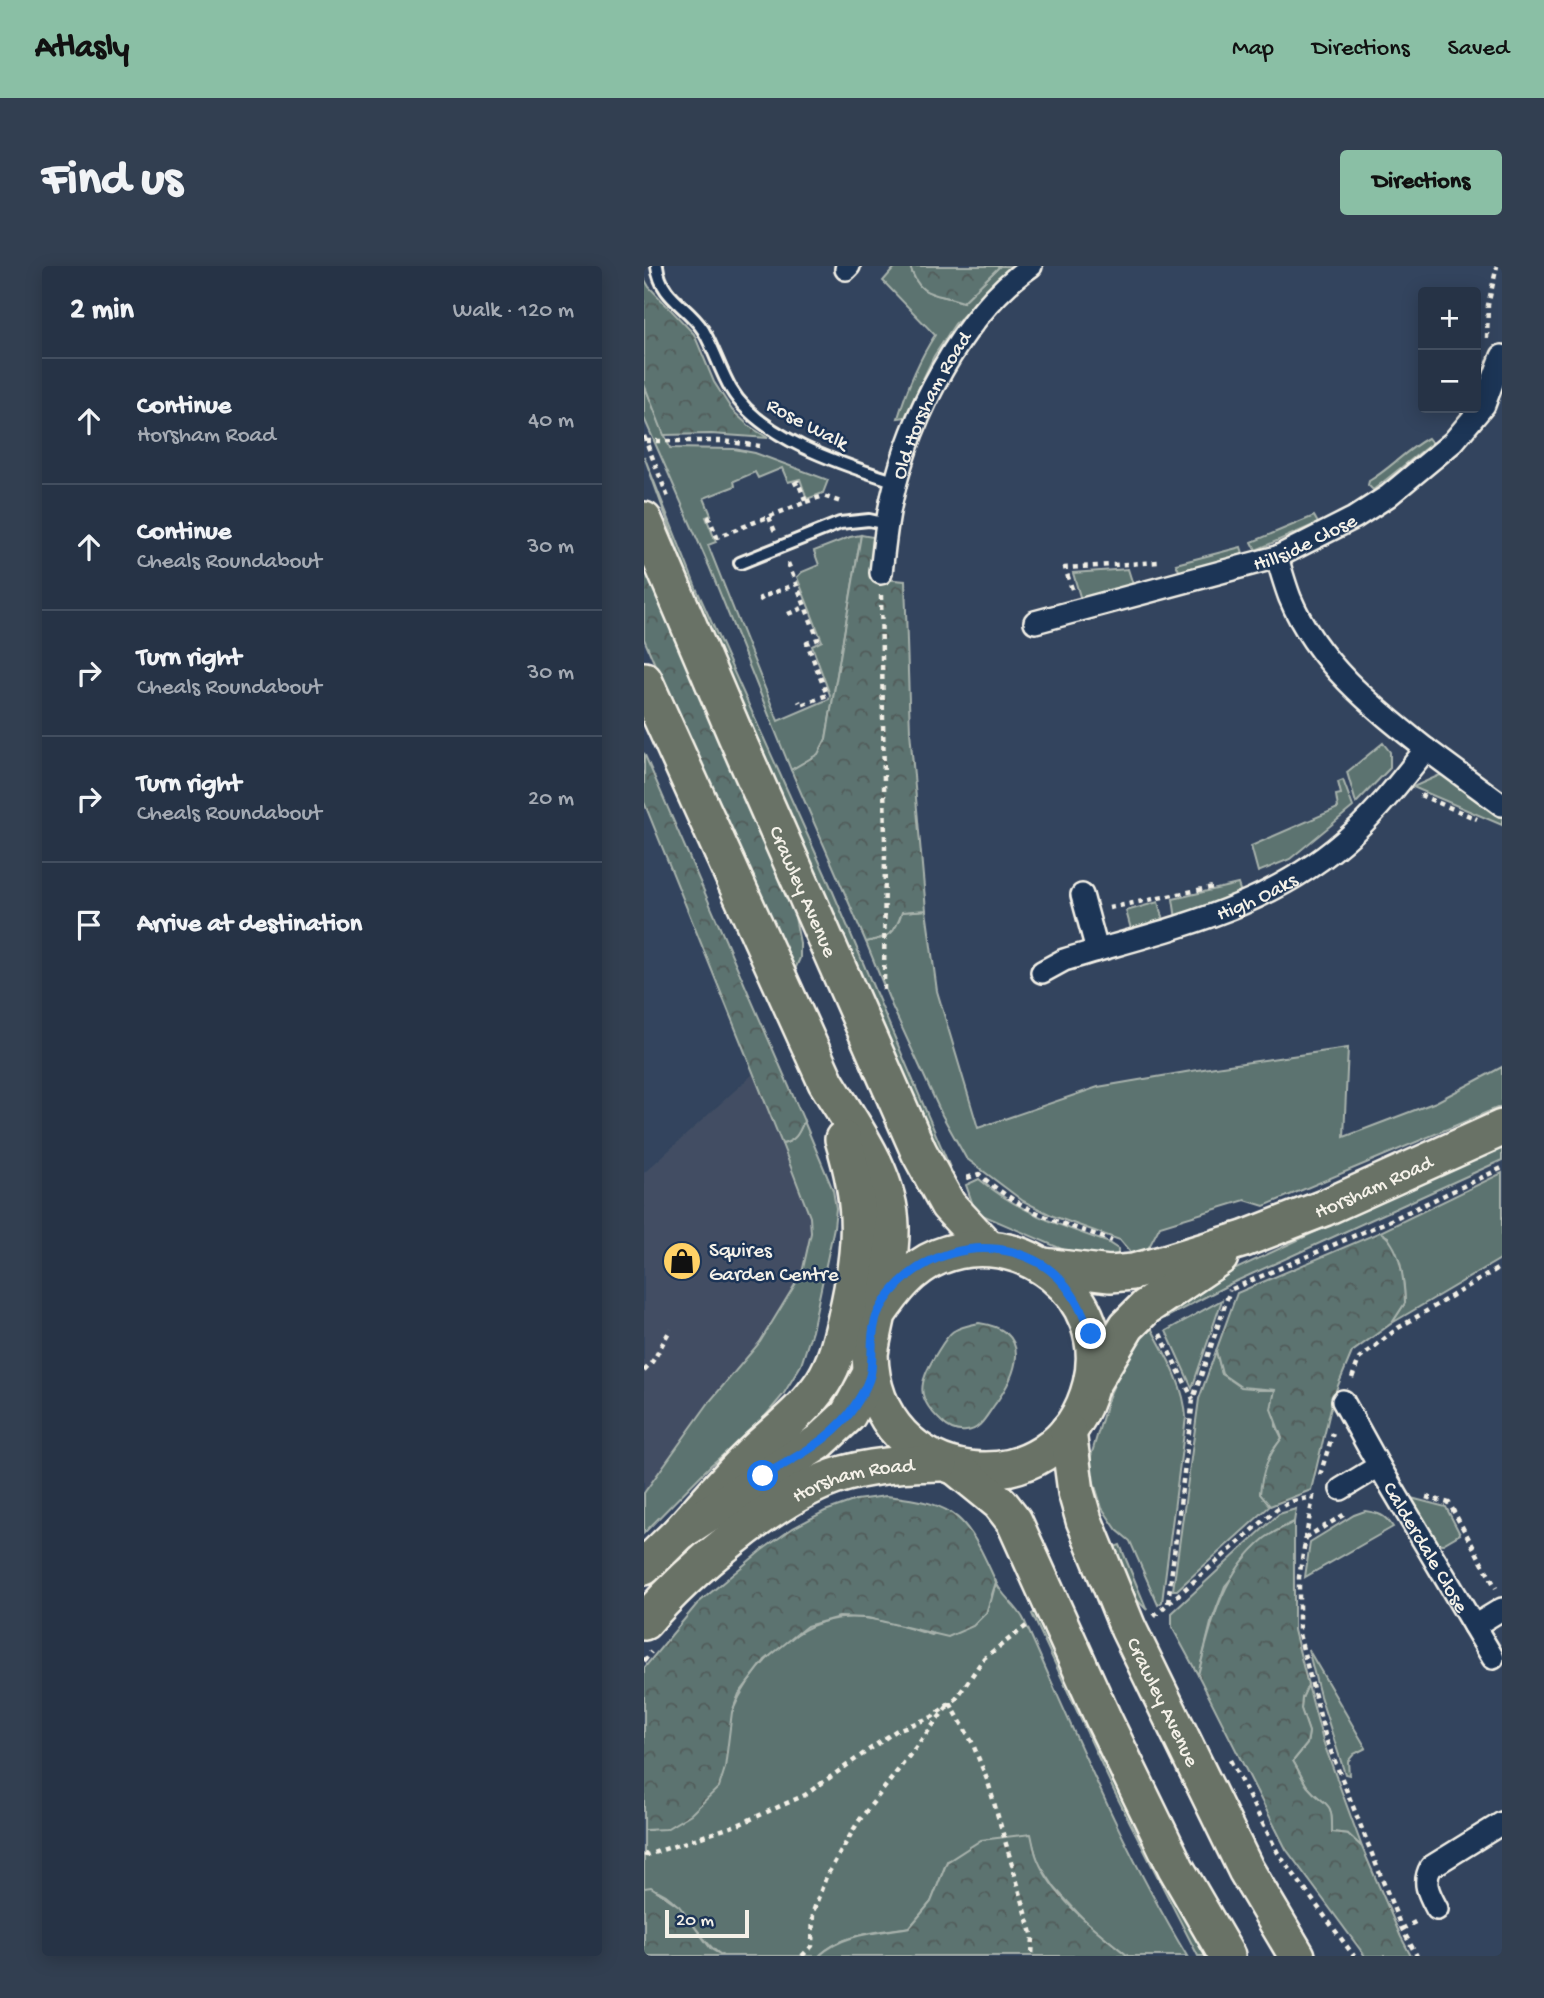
<!DOCTYPE html>
<html lang="en">
<head>
<meta charset="utf-8">
<style>
  :root { --surface:#263346; --page:#323f51; --text:#f1f3f6; --muted:#a4aab3; --line:#424e5f; --accent:#8abfa5 }
  body { margin:0; font-family:"Gochi Hand",sans-serif; background:var(--page); color:var(--text) }
  .controls { position:absolute; right:21px; top:21px; display:grid; overflow:hidden; border-radius:7px; box-shadow:0 4px 18px #0003 }
  .controls button { width:63px; height:63px; display:grid; place-items:center; padding:0; border:0; border-bottom:2px solid var(--line); background:var(--surface); color:var(--text); font:35px sans-serif }
  .scale { position:absolute; left:21px; bottom:18px; width:84px; box-sizing:border-box; padding-left:7px; border:4px solid #f4f1e8; border-top:0; font-size:19px; line-height:24px; white-space:nowrap; color:#f4f1e8; -webkit-text-stroke:5px #1d3557; paint-order:stroke }
  .stop { position:absolute; width:21px; height:21px; margin:-16px; border:5px solid #1a73e8; border-radius:50%; background:#fff }
  .stop.end { background:#1a73e8; border-color:#fff; box-shadow:0 2px 7px #0008 }
  .list { margin:0; padding:0; list-style:none }
  h2 { display:flex; justify-content:space-between; align-items:center; height:91px; margin:0; padding:0 28px; font-size:30px }
  h2 small { font-size:23px; font-weight:400; color:var(--muted) }
  .list li { display:grid; grid-template-columns:46px 1fr auto; gap:21px; align-items:center; box-sizing:border-box; height:126px; padding:0 28px; border-top:2px solid var(--line) }
  .list b { display:block; font-size:26px; white-space:nowrap }
  .list p { margin:0; font-size:23px; white-space:nowrap; color:var(--muted) }
  .list em { font-size:23px; font-style:normal; color:var(--muted) }
  .icon { flex:none; width:38px; height:38px; fill:none; stroke:currentColor; stroke-width:2; stroke-linecap:round; stroke-linejoin:round }
  .map { position:relative; flex:none; width:858px; height:1690px; overflow:hidden; border-radius:7px }
  header { display:flex; align-items:center; gap:42px; box-sizing:border-box; height:98px; padding:0 35px; background:var(--accent); color:#111 }
  header strong { font-size:33px }
  nav { display:flex; gap:38px; margin-inline-start:auto; font-size:24px }
  .intro { display:flex; align-items:center; justify-content:space-between; box-sizing:border-box; height:168px; padding:0 42px }
  h1 { margin:0; font-size:49px }
  .button { padding:18px 32px; border-radius:7px; background:var(--accent); color:#111; font-size:24px; font-weight:700 }
  main { display:flex; gap:42px; padding:0 42px }
  aside { flex:1; background:var(--surface); border-radius:7px; box-shadow:0 4px 18px #0003 }
  .map>svg:first-child { display:block }
</style>
</head>
<body>
<header>
<strong>Atlasly</strong>
<nav><a>Map</a><a>Directions</a><a>Saved</a></nav>
</header>
<div class="intro"><h1>Find us</h1><a class="button">Directions</a></div>
<main>
<aside>
<h2>2 min<small>Walk · 120 m</small></h2>
<ul class="list">
<li><svg class="icon" aria-label="ahead" viewBox="0 0 24 24"><path d="M12 20V5M6 11l6-6 6 6"/></svg><div><b>Continue</b><p>Horsham Road</p></div><em>40 m</em></li>
<li><svg class="icon" aria-label="ahead" viewBox="0 0 24 24"><path d="M12 20V5M6 11l6-6 6 6"/></svg><div><b>Continue</b><p>Cheals Roundabout</p></div><em>30 m</em></li>
<li><svg class="icon" aria-label="right" viewBox="0 0 24 24"><path d="M7 20v-9h11M14 6l5 5-5 5"/></svg><div><b>Turn right</b><p>Cheals Roundabout</p></div><em>30 m</em></li>
<li><svg class="icon" aria-label="right" viewBox="0 0 24 24"><path d="M7 20v-9h11M14 6l5 5-5 5"/></svg><div><b>Turn right</b><p>Cheals Roundabout</p></div><em>20 m</em></li>
<li><svg class="icon" aria-label="arrive" viewBox="0 0 24 24"><path d="M6 21V4h12l-3 4 3 4H6"/></svg><div><b>Arrive at destination</b></div></li>
</ul>
</aside>
<div class="map">
<svg width="858" height="1690" viewBox="0 0 858 1690">
  <defs>
    <pattern id="forest-crowns" width="20" height="18" patternUnits="userSpaceOnUse" patternTransform="scale(1.75)"><rect width="20" height="18" fill="#5b7370"/><path d="M2 6a3 3 0 1 1 6 0M12 15a3 3 0 1 1 6 0" fill="none" stroke="#515b59"/></pattern>
  </defs>
  <rect width="100%" height="100%" fill="#33445e"/>
  <filter id="ink" filterUnits="userSpaceOnUse"><feTurbulence type="fractalNoise" baseFrequency=".0143" numOctaves="2"/><feDisplacementMap in="SourceGraphic" scale="14" xChannelSelector="R" yChannelSelector="G"/><feConvolveMatrix kernelMatrix="1 2 1 2 8 2 1 2 1" color-interpolation-filters="sRGB"/></filter>
  <g filter="url(#ink)">
    <!-- built -->
    <path fill="#424e63" d="M109,808L166,951L167,967L164,987L158,1007L116,1076L66,1135L0,1227V907Z"/>
    <!-- grass -->
    <path fill="#5b7370" stroke="#a8b2ac" stroke-width="2" d="M252,0H266C276,33 290,26 319,36L356,0H368L311,58L290,90L261,151L254,152C263,122 274,95 291,69L239,15Z
      M0,118L26,182L90,183L111,187L184,214L179,227L163,233L156,213L144,216L138,202L114,212L111,206L90,215L91,220L60,232L67,249L62,251L72,276L64,279L134,455L185,433L186,429L168,380L178,375L153,311L158,306L175,299L170,285L206,271L217,269L182,473L175,488L147,504L65,300L0,152Z
      M784,172L788,177L729,224L724,219L725,215C746,203 763,183 784,172Z
      M0,190L53,324L186,619L310,911L303,914L65,370Z
      M670,250L674,257L612,284L608,276Z
      M597,281L600,290L537,309L532,298Z
      M484,303L490,322L437,334L429,307Z
      M739,477L746,486V502L712,537L703,506Z
      M796,509C821,512 840,536 858,552V559L769,521Z
      M699,514L709,541L646,593L614,606L607,580L694,542L692,529L697,528L694,516Z
      M594,618L597,627L532,653L529,633Z
      M514,636L519,655L487,663L482,645Z
      M282,644L293,725L334,862L454,821L571,801L704,782L700,871L792,836L858,801V840L620,940L601,934L516,960L504,983L487,987L476,974L409,950L379,935L322,892L298,849L248,740L222,676C246,670 250,670 257,646Z
      M160,855L189,924L192,942L190,961L168,1065L157,1099L139,1129L112,1161L67,1199L0,1267V1227L66,1135L116,1076L158,1007L167,967L166,951L138,878C152,875 154,867 160,855Z
      M858,878V894L588,1017L517,1054L514,1046L541,1027Z
      M858,907V992L748,1057L761,1037L760,1020L756,997L744,971L736,966Z
      M335,913C373,945 417,960 463,976L474,983V992L427,987L336,948L329,939L322,919Z
      M578,1034L548,1122L522,1065Z
      M504,1056C520,1087 540,1116 542,1151L518,1336L514,1339L486,1275L473,1264L458,1242L447,1207V1190L465,1130L484,1087Z
      M572,1085L578,1108L614,1124H631L632,1160L638,1172L626,1188L616,1227L626,1240L533,1324H529L555,1133Z
      M767,1232L802,1241L816,1268L799,1278L790,1277L766,1235Z
      M652,1243L650,1256L622,1272L581,1320L567,1357L554,1409L528,1361V1347L635,1248Z
      M721,1245C735,1247 741,1249 749,1261L661,1311L666,1276L710,1249Z
      M476,1279L503,1344L491,1332L470,1281Z
      M352,1316C358,1331 373,1339 380,1354C431,1467 479,1584 543,1690H484L443,1657L411,1622L394,1596L386,1568L303,1595L287,1636L266,1661C234,1666 199,1667 175,1690H79C52,1675 35,1621 0,1622V1564H7L88,1446C98,1422 113,1402 132,1384C185,1336 226,1350 288,1369L347,1335Z
      M395,1344L565,1690H554L470,1525L388,1348Z
      M664,1383L722,1482L710,1488L704,1495L705,1509L701,1508L676,1430Z
      M664,1419L679,1475L718,1581L704,1568L688,1566C689,1531 680,1542 663,1520C658,1512 654,1503 649,1495L663,1478L665,1466L657,1443L658,1432Z"/>
    <!-- forest -->
    <path fill="url(#forest-crowns)" stroke="#a8b2ac" stroke-width="2" d="M266,0H356L319,36C290,26 276,33 266,0Z
      M0,12L5,21L50,68L70,116L88,144L105,160L124,172L67,168L20,169L0,118Z
      M217,269L229,271L228,312L261,315L266,465L282,644L258,646C250,670 246,670 222,676L147,504L174,488L182,473Z
      M0,290L126,582L151,651L156,677V692L149,708L56,504L0,373Z
      M0,487L160,855C155,867 152,875 138,878L0,536Z
      M736,966C757,978 760,1014 761,1037L748,1057L708,1086L690,1129L667,1224L626,1240L616,1228C618,1205 624,1190 638,1172L627,1143L631,1124L597,1121L578,1108L572,1085L593,1027Z
      M335,1057C391,1065 373,1109 349,1141C342,1151 335,1165 322,1165C313,1166 304,1162 298,1156C272,1132 274,1118 291,1090C306,1066 305,1063 335,1057Z
      M242,1230C315,1237 323,1252 352,1316L342,1347L329,1360L304,1371L224,1352L195,1351L163,1360L121,1394L95,1428L88,1446L81,1502L75,1521L47,1548L22,1563L0,1564V1402L53,1338L118,1284L149,1262L181,1245L212,1234Z
      M650,1256V1364L664,1419L658,1432L657,1443L665,1466L663,1478L649,1495C654,1503 658,1513 663,1520C681,1542 689,1531 688,1566L704,1568L718,1581L757,1671L767,1690H721L642,1583L554,1409C567,1358 578,1307 621,1272C629,1266 640,1261 650,1256Z
      M387,1568C389,1576 390,1586 394,1594C409,1632 453,1665 484,1690H175C199,1667 234,1667 266,1661L287,1636L303,1596L337,1574Z
      M7,1621L35,1640L67,1683L79,1690H0V1622Z"/>
    <g fill="none" stroke-linecap="round" stroke-linejoin="round">
      <defs>
        <path id="service" d="M13,0C17,33 43,39 59,64C70,83 76,104 87,123C116,173 200,199 253,216
          M96,297L196,257L225,254L243,258"/>
        <g id="minor">
          <path d="M202,3L205,0"/>
          <path id="s1" d="M237,307C240,282 242,256 248,232C266,151 318,48 387,0"/>
          <path id="s2" d="M391,356L633,291L710,252L744,230L809,176L840,139L858,90"/>
          <path d="M782,483L858,539"/>
          <path d="M438,629L453,684"/>
          <path id="s3" d="M398,706L420,694C523,663 627,644 709,567C736,542 759,512 782,483C729,441 673,397 646,332C641,319 637,305 633,291"/>
          <path id="s4" d="M699,1135L735,1200L830,1360L858,1343"/>
          <path d="M697,1223L735,1200"/>
          <path d="M830,1360L849,1392"/>
          <path d="M793,1643C785,1628 778,1617 787,1601L858,1557"/>
        </g>
        <g id="primary">
          <path id="s5" d="M0,254L92,470L275,886L304,939L344,982"/>
          <path d="M0,414L182,816C208,859 246,908 247,961C248,999 232,1050 226,1088C229,1226 415,1247 447,1118C469,1030 376,957 294,991C267,1002 250,1025 234,1048"/>
          <path id="s6" d="M399,1000L466,1008L489,1006L521,997L600,973L680,942L858,862"/>
          <path d="M449,1116L483,1060L502,1041L576,991"/>
          <path id="s7" d="M424,1165L432,1226L440,1254L484,1362L602,1604L653,1690"/>
          <path d="M313,1202L356,1237L370,1255L459,1452L532,1602L583,1690"/>
          <path d="M36,1266C61,1238 85,1209 112,1184C136,1162 161,1143 179,1116C192,1096 197,1073 202,1051C218,982 220,941 199,873"/>
          <path d="M0,1301L36,1266L175,1176L204,1149L227,1107"/>
          <path id="s8" d="M0,1356C43,1306 128,1233 190,1211C225,1199 260,1198 296,1197"/>
        </g>
      </defs>
      <!-- service casing -->
      <use href="#service" stroke="#f4f1e8" stroke-width="16"/>
      <!-- minor casing -->
      <use href="#minor" stroke="#f4f1e8" stroke-width="26"/>
      <!-- primary casing -->
      <use href="#primary" stroke="#f4f1e8" stroke-width="40"/>
      <!-- path -->
      <path stroke="#f4f1e8" stroke-width="4.5" stroke-dasharray="5 5" stroke-linecap="butt" d="M843,72L844,39L853,0
        M0,170L25,234
        M2,175H79L116,180
        M162,236L179,230L197,236
        M67,251L65,252L73,271L162,236L154,216L146,220
        M125,251L131,266
        M144,297L174,373L163,377L183,429L157,439L155,435
        M428,323L421,302L515,296
        M237,329L241,578L240,726
        M118,335L116,332L152,318
        M144,348L161,341
        M776,529L833,553
        M465,642L569,621
        M323,912L335,908C356,927 379,941 405,952C425,961 447,966 468,975
        M588,1023L749,953L858,902
        M516,1068L549,1133
        M0,1105C13,1093 17,1078 27,1063
        M708,1112L715,1093L754,1062L858,1000
        M676,1209L689,1167
        M782,1231L805,1237L852,1322
        M661,1272L701,1248
        M524,1337L549,1133L586,1024
        M510,1350L633,1243L649,1235L669,1231L655,1311V1368L682,1473L758,1663L773,1690
        M0,1395L7,1386
        M586,1494L634,1587L710,1690
        M0,1588L3,1589L96,1558L161,1529L253,1464L288,1451L312,1433L340,1392L385,1358
        M758,1663L773,1655
        M158,1690L168,1680L169,1646L182,1611L214,1556L306,1437L328,1476L344,1516L389,1671L388,1690"/>
      <!-- service -->
      <use href="#service" stroke="#1d3557" stroke-width="10"/>
      <!-- minor -->
      <use href="#minor" stroke="#1d3557" stroke-width="21"/>
      <!-- primary -->
      <use href="#primary" stroke="#697266" stroke-width="35"/>
    </g>
  </g>
  <g fill="none" stroke-linecap="round" stroke-linejoin="round" filter="url(#ink)">
    <!-- route -->
    <path stroke="#1a73e8" stroke-width="9" d="M119,1210C149,1193 183,1176 205,1148C213,1137 225,1119 227,1105C229,1087 226,1065 234,1047C264,987 342,964 399,999C424,1015 437,1041 447,1068"/>
  </g>
  <!-- icons -->
  <defs>
    <symbol id="shop-disc" viewBox="-11 -11 22 22"><circle r="9.5" fill="#ffd166" stroke="#1d3557"/><path d="M-5-2.5h2.3a2.7 3.5 0 0 1 5.4 0H5L5.5 6h-11ZM-1.5-2.5h3a1.5 2.3 0 0 0-3 0Z" fill="#111"/></symbol>
  </defs>
  <g fill-rule="evenodd">
    <use href="#shop-disc" x="16" y="973" width="44" height="44"/>
  </g>
  <g text-anchor="middle" stroke-width="5" stroke-linejoin="round" paint-order="stroke">
    <!-- street labels -->
    <g font-size="21" fill="#f4f1e8" stroke="#1d3557">
      <text dy="7" stroke="none"><textPath href="#s1" startOffset="177">Old Horsham Road</textPath></text>
      <text transform="translate(164 157) rotate(28)" y="7">Rose Walk</text>
      <text dy="7" stroke="none"><textPath href="#s2" startOffset="282">Hillside Close</textPath></text>
      <text dy="7" stroke="none"><textPath href="#s5" startOffset="404">Crawley Avenue</textPath></text>
      <text dy="7" stroke="none"><textPath href="#s3" startOffset="228">High Oaks</textPath></text>
      <text dy="7" stroke="none"><textPath href="#s6" startOffset="346">Horsham Road</textPath></text>
      <text dy="7" stroke="none"><textPath href="#s8" startOffset="259">Horsham Road</textPath></text>
      <text dy="7" stroke="none"><textPath href="#s4" startOffset="168">Calderdale Close</textPath></text>
      <text dy="7" stroke="none"><textPath href="#s7" startOffset="289">Crawley Avenue</textPath></text>
    </g>
    <!-- poi labels -->
    <g font-size="21" fill="#f4f1e8" stroke="#1d3557" text-anchor="start">
      <text x="65" y="990">Squires<tspan x="65" dy="24">Garden Centre</tspan></text>
    </g>
  </g>
</svg>
<div class="controls">
<button>+</button>
<button>−</button>
</div>
<div class="scale">20 m</div>
<div class="stop" style="left:119px;top:1210px"></div>
<div class="stop end" style="left:447px;top:1068px"></div>
</div>
</main>
</body>
</html>
